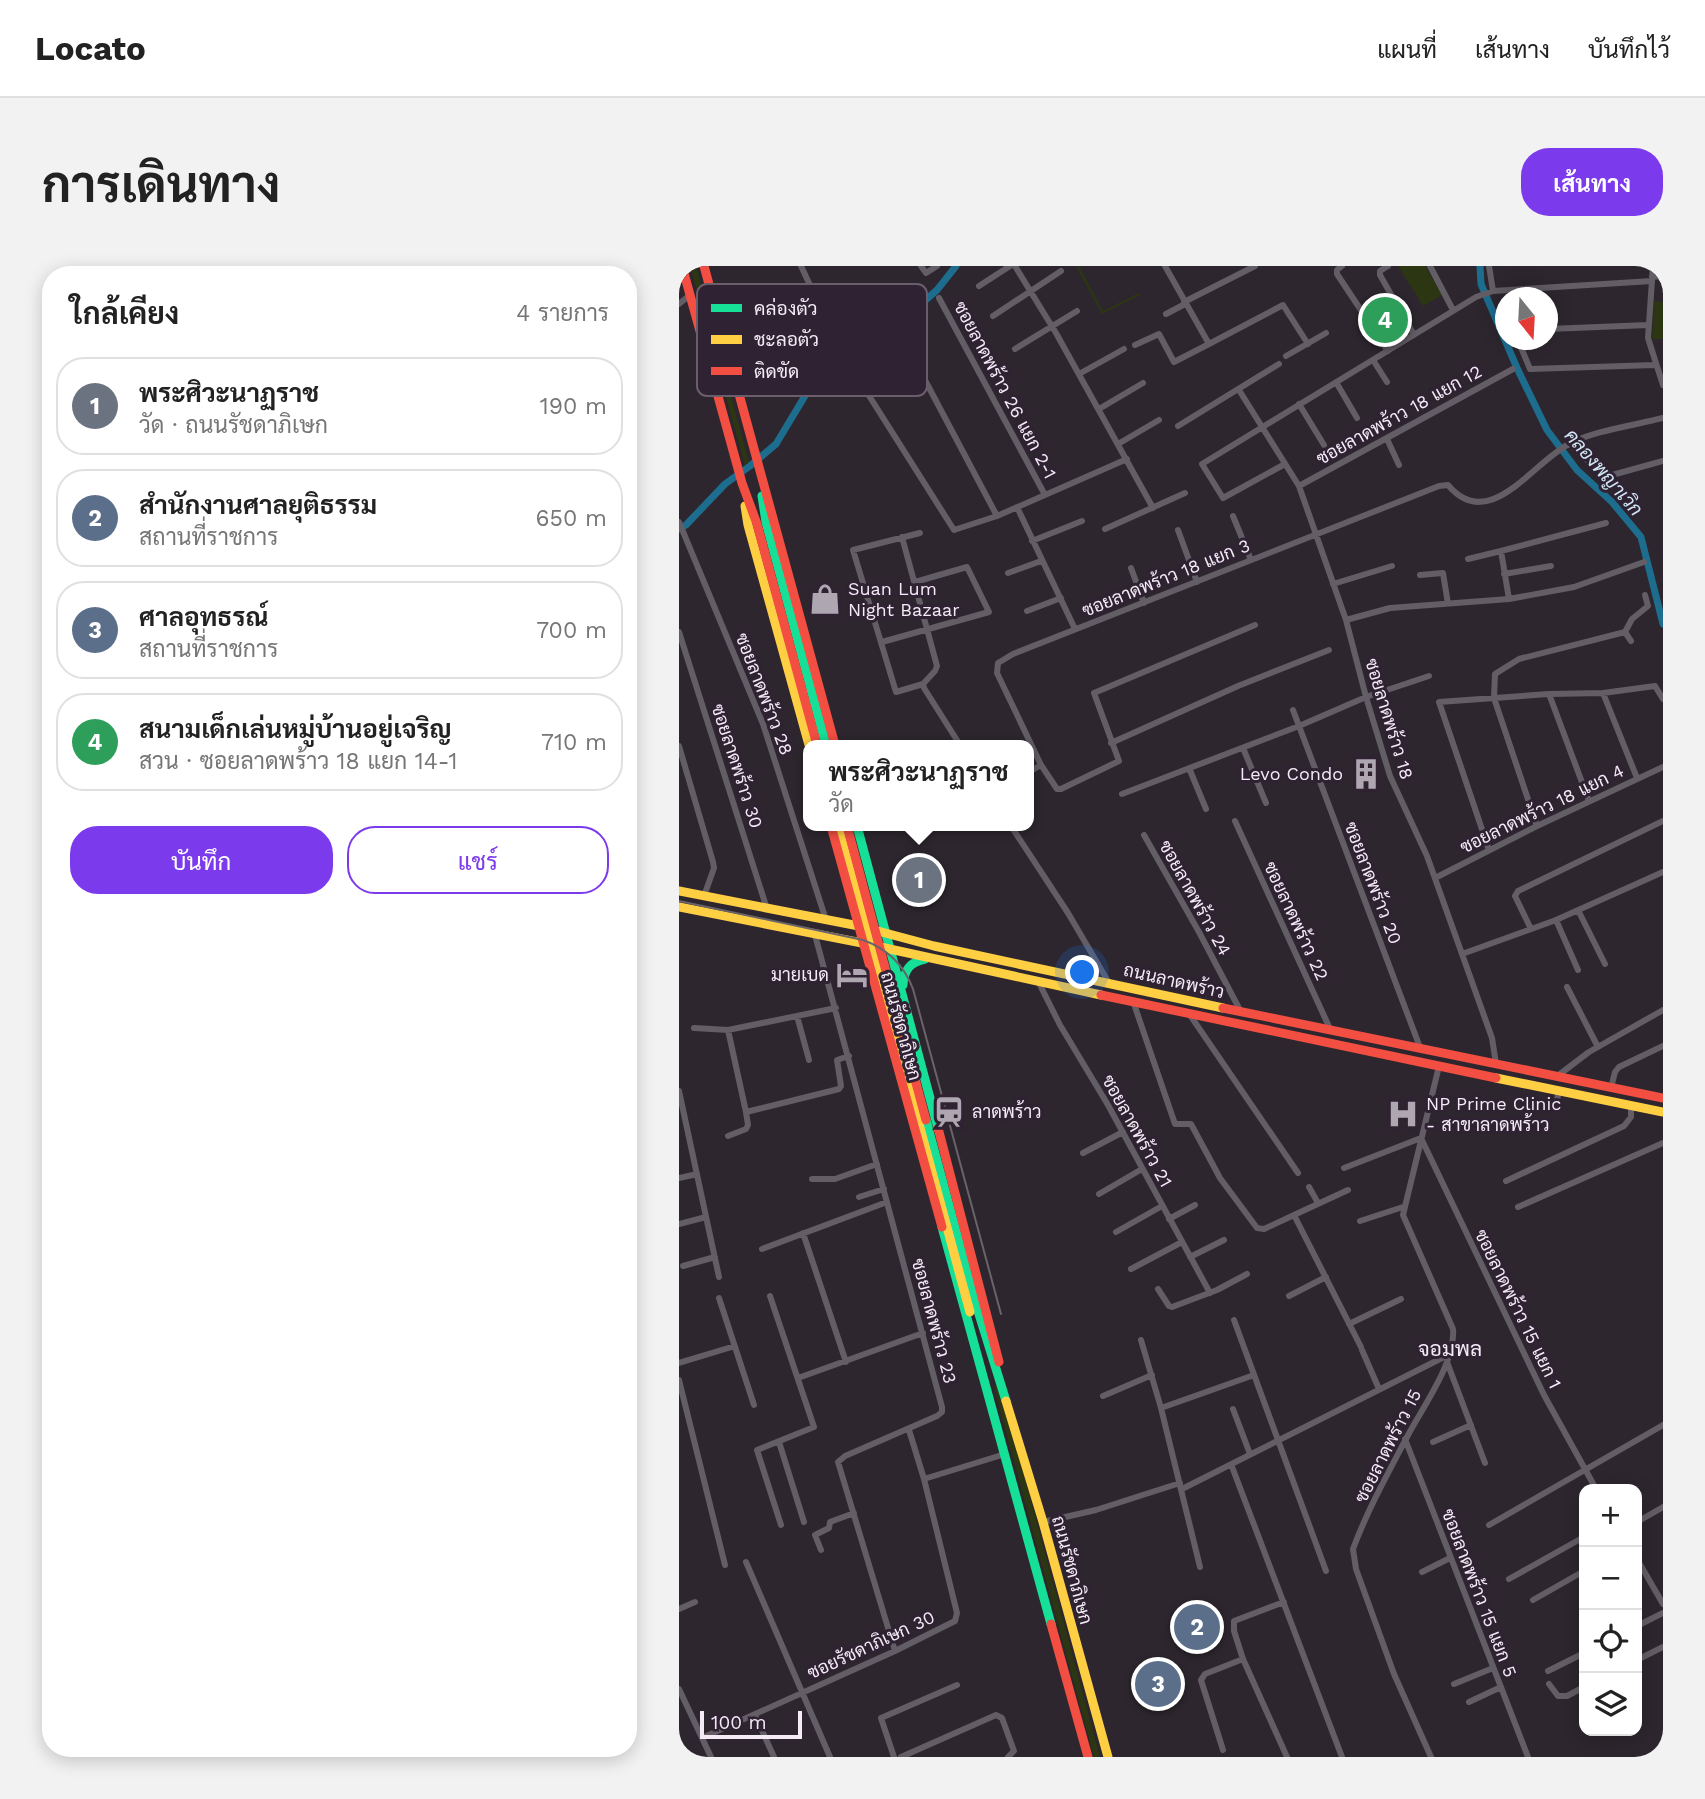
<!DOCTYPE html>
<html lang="th">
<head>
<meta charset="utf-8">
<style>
  :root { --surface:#fff; --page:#f2f2f2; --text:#222; --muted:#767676; --line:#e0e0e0; --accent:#7c3aed }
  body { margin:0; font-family:"Work Sans",Sarabun,sans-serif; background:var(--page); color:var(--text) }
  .controls { position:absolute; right:21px; bottom:21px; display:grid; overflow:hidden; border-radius:14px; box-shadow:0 4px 18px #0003 }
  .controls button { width:63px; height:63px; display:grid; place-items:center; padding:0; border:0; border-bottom:2px solid var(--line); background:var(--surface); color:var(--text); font:35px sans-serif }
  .compass { position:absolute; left:816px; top:21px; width:63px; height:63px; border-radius:50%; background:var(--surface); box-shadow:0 4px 18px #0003; rotate:162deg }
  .scale { position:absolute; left:21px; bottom:18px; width:102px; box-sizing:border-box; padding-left:7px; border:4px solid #f4ebf6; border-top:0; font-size:19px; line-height:24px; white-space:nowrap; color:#f4ebf6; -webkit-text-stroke:5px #2f2232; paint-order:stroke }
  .you { position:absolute; left:404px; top:707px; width:24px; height:24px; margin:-18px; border:5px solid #fff; border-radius:50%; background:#1a73e8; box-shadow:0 0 0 10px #1a73e833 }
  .badge { display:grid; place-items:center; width:46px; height:46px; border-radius:50%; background:var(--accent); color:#fff; font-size:23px; font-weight:700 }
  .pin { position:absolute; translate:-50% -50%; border:4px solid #fff; box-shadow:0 2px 7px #0006 }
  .popup { position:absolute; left:124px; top:474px; width:231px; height:91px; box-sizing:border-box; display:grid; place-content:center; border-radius:14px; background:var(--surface); filter:drop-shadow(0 2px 5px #0005); font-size:23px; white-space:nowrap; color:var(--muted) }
  .popup b { font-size:26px; color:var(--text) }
  .popup::after { content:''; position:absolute; left:50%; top:100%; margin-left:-14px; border:14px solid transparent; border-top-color:var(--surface) }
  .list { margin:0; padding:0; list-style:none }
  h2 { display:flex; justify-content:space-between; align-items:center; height:91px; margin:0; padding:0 28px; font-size:30px }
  h2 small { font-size:23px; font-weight:400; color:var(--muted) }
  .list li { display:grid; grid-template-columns:46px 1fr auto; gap:21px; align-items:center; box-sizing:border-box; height:98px; margin:0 14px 14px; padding:0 14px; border:2px solid var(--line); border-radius:28px }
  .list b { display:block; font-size:26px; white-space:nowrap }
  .list p { margin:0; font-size:23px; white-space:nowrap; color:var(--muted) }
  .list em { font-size:23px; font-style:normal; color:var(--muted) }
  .actions { display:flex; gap:14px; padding:21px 28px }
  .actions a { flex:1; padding:16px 0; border:2px solid var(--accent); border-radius:28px; text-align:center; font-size:24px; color:var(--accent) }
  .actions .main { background:var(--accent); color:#fff }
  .icon { flex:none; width:38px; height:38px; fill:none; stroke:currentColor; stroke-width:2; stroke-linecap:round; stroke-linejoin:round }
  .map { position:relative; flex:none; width:984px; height:1491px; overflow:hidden; border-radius:28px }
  header { display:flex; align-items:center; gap:42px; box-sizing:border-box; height:98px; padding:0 35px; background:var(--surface); border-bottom:2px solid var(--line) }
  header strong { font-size:33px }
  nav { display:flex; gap:38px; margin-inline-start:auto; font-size:24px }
  .intro { display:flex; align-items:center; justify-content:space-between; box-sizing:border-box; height:168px; padding:0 42px }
  h1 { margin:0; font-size:49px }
  .button { padding:18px 32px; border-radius:28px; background:var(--accent); color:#fff; font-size:24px; font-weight:700 }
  main { display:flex; gap:42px; padding:0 42px }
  aside { flex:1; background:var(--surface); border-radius:28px; box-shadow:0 4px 18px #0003 }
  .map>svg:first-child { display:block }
</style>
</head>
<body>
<header>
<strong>Locato</strong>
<nav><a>แผนที่</a><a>เส้นทาง</a><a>บันทึกไว้</a></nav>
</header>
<div class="intro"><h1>การเดินทาง</h1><a class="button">เส้นทาง</a></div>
<main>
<aside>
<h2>ใกล้เคียง<small>4 รายการ</small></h2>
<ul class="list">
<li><span class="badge" style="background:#6b7280">1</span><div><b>พระศิวะนาฏราช</b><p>วัด · ถนนรัชดาภิเษก</p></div><em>190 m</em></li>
<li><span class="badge" style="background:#5c6f8a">2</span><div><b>สำนักงานศาลยุติธรรม</b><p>สถานที่ราชการ</p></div><em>650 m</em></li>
<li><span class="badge" style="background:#5c6f8a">3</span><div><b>ศาลอุทธรณ์</b><p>สถานที่ราชการ</p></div><em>700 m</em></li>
<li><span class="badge" style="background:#2e9e5b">4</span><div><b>สนามเด็กเล่นหมู่บ้านอยู่เจริญ</b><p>สวน · ซอยลาดพร้าว 18 แยก 14-1</p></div><em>710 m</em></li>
</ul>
<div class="actions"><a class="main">บันทึก</a><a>แชร์</a></div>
</aside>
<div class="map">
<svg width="984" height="1491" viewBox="0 0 984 1491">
  <rect width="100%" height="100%" fill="#2d262e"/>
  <!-- green -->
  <path fill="#2c3613" d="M11,0H17L68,189L70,197L66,200Z
    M397,0H400L424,45L460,27L461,29L423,48Z
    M719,0H746L763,29L744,40Z
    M704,28L731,68L709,82L681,40Z
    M975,35L984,36V73H973Z
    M317,1119L339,1187L421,1491H415L315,1122Z"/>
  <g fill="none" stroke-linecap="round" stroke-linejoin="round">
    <!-- canal -->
    <path stroke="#1d6d8f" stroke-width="7" d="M801,0L802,18L838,102L868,164L898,204L933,236L962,271L984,358
      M0,263L7,259L46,218L71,200L97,178L150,90L242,38L258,24L277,0"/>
    <!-- street -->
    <path stroke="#635d65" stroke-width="6" d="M122,0L163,87L275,264L318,250L448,193
      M242,0L247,7L258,0
      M336,0L377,67L474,242
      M486,0L530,78L604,39L629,78
      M663,0L658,4V8L709,85
      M709,0L701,5V9L735,69
      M751,0L774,44
      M810,0L814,25
      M974,0L969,72L984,119
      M973,10L984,11
      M300,20L331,0
      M260,32L366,229
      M505,36L576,0
      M0,38L11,29
      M487,48L506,38
      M314,50L382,5
      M869,63L969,59
      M220,65L318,250
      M839,74L851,103L976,99
      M456,79L480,68L495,96L530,78
      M336,83L398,45
      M607,90L647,67
      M694,94L708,116
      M400,108L445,83
      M657,116L678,152
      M560,124L620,220L667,354L687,431L711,510L748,590L813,772L817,798
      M620,138L645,179
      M420,143L464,117
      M499,160L600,98
      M708,173L720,199
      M890,177L926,211L984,195
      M439,178L480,154
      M606,198L544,232L523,198L797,31L814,25L973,15
      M620,220L834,103
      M338,241L396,363
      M554,250L572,294
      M0,256L84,458L147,654
      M426,263L506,227
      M499,264L518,316
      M241,267L174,284L217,426L244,418
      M223,271L258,400L256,405L244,418L245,422L281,479
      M353,275L403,255
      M789,293L822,285
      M452,302L465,337
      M329,307L362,295
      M825,308L872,300
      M741,309L764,307L769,338
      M654,318L713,300
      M830,333L895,321L965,296
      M348,345L382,332
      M667,354L711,342L830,333L822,285L927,257
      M576,359L415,427L440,495L382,523H378L362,499L318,407L319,397L334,388L760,220L769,219C810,268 853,197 890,178C913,165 957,159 984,152
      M0,366L88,643
      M946,366L953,353L969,340L966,329
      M203,376L310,346L288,301L236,316
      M924,427L958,512
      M870,428L910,535
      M614,444L742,784
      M432,477L559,420L650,384
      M0,480L34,596L35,602L25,630
      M564,482L587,537
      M510,502L527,543
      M350,506L362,499
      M443,528L620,460L687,431L750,410
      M556,555L652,765
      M332,560L389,647L430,717
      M858,560L815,432L816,408L840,393L946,366L952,375
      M465,569L520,666L562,746
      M810,584L760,436L870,428L924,427L976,420L984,433
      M756,612L858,560L984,501
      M900,646L926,698
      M877,654L984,606
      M852,663L836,630L839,625L984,555
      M136,669L263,1141V1146L258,1150L166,1190L159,1196L216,1385
      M783,688L877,654L899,704
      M360,717L381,759L429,839L531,1027
      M888,721L919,781
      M455,738L496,858H512L541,912L578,962L585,963L615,949L682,1081
      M511,749L619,907
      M118,750L130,794
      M15,762L49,764L157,742
      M49,764L67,846L160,823L162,820L158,794L170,790
      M877,811L910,786L984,744
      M932,822L936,806L940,801L984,780
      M0,825L40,1011
      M876,842L880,825
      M49,870L67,863L69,859L67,846
      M404,887L444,866
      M665,902L742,872L865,1129L917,1223
      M0,912L18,908
      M133,913H156L198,898
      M827,915L945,860L952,851V839
      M630,921L639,937
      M420,928L463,903
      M180,931L205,923
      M839,941L984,877
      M615,949L669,924
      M490,953L516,939
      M681,955L724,941
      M0,958L27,951
      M437,966L483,940
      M124,967L167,1096
      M83,983L208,936
      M511,991L545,974
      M4,1000L36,991
      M452,1003L503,976
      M479,1023L490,1040L493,1041L538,1024L568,1008
      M91,1030L135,1161L78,1184L102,1259
      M610,1030L647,1011
      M40,1032L75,1139
      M555,1054L647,1305
      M670,1058L722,1033
      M462,1074L482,1142L521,1301
      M683,1084L700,1123
      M768,1096L806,1197
      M0,1097L56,1080
      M119,1112L244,1067
      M0,1114L46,1299
      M424,1130L473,1109
      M482,1142L575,1109
      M554,1143L571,1188
      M230,1164L245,1213
      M726,1173L849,1491
      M100,1176L125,1256
      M754,1176L792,1159
      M552,1198L663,1491
      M503,1223L769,1089
      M364,1256L417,1244L501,1217
      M958,1256L984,1241
      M810,1259L984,1159
      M142,1284L136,1269L150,1262L151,1256L175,1247
      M958,1293L984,1338
      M67,1296L151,1491
      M743,1306L771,1292
      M830,1313L905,1271
      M854,1334L905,1305
      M0,1343L16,1336
      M958,1360L984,1347
      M564,1393L555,1365V1355L605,1336
      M958,1394L984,1381
      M869,1405L905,1387
      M775,1418L814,1402
      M870,1418L879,1430H888L905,1421
      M0,1423L32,1491
      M790,1436L822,1421
      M76,1449L95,1491
      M23,1472L216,1385L276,1355L278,1347L245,1213L326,1188
      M544,1484L522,1414L526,1408L564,1393L608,1491
      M215,1491L202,1452L278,1419
      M222,1491L317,1449L323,1452L335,1485L329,1491
      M752,1491L715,1408L677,1303L674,1283C688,1245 709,1207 728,1171C743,1142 777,1096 774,1063L724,949L760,800"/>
    <!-- fast -->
    <path stroke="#16e098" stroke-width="9" d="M83,230L87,256L147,479
      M178,560L259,862
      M224,719C225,704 231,696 246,693
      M247,854L295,1032L327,1135
      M263,961L372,1358"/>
    <!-- slow -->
    <path stroke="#ffcf43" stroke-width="9" d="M66,240L69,259L130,479
      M159,560L291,1046
      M0,625L180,660L255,680L544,742
      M0,641L183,677L422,729
      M817,812L984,846
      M327,1135L364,1256L429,1491"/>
    <!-- jam -->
    <path stroke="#f24e42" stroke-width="9" d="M3,0L63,217L78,258L138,479
      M25,0L156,479
      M152,560L263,961
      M168,560L247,854
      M422,729L817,812
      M544,742L984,832
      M259,862L320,1096
      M372,1358L409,1491"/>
    <!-- rail -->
    <path stroke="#69646a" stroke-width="2" d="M0,635L184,674C209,683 225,699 234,723L322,1048"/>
  </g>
  <!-- icons -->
  <defs>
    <symbol id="shop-bare" viewBox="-9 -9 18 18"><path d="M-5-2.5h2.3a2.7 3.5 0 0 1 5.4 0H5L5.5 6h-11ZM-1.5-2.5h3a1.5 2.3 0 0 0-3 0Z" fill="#aea6b0" stroke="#2f2232" stroke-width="2.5" paint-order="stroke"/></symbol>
    <symbol id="building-bare" viewBox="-9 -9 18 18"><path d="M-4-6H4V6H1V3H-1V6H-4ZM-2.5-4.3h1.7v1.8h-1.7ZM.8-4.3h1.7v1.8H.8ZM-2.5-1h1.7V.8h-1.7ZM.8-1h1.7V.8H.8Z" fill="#aea6b0" stroke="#2f2232" stroke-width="2.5" paint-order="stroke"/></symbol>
    <symbol id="hotel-bare" viewBox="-9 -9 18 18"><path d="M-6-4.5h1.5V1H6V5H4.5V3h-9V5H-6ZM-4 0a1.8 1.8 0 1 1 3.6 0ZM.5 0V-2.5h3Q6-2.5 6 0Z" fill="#aea6b0" stroke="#2f2232" stroke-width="2.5" paint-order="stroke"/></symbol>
    <symbol id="station-bare" viewBox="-9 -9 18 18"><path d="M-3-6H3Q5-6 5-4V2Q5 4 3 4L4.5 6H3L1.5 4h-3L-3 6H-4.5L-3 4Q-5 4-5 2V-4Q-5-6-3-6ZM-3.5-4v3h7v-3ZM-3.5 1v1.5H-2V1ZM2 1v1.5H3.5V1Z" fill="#aea6b0" stroke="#2f2232" stroke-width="2.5" paint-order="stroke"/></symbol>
    <symbol id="hospital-bare" viewBox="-9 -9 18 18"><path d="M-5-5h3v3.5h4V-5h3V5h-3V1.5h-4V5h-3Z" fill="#aea6b0" stroke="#2f2232" stroke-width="2.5" paint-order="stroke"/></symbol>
  </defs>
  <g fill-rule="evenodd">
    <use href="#shop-bare" x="124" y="311" width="44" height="44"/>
    <use href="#building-bare" x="665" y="486" width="44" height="44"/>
    <use href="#hotel-bare" x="151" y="687" width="44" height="44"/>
    <use href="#station-bare" x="248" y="824" width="44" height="44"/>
    <use href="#hospital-bare" x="702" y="826" width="44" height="44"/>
  </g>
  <g text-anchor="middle" stroke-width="6" stroke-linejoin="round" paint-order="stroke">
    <!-- street labels -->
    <g font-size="18" fill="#f4ebf6" stroke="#2f2232">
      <text transform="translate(326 124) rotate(62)" y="6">ซอยลาดพร้าว 26 แยก 2-1</text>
      <text transform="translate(720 149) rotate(-29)" y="6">ซอยลาดพร้าว 18 แยก 12</text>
      <text transform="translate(487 312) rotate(-22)" y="6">ซอยลาดพร้าว 18 แยก 3</text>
      <text transform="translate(85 428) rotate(69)" y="6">ซอยลาดพร้าว 28</text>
      <text transform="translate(710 453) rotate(73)" y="6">ซอยลาดพร้าว 18</text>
      <text transform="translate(58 500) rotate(72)" y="6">ซอยลาดพร้าว 30</text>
      <text transform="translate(863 543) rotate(-26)" y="6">ซอยลาดพร้าว 18 แยก 4</text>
      <text transform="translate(694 617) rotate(69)" y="6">ซอยลาดพร้าว 20</text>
      <text transform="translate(516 632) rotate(61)" y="6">ซอยลาดพร้าว 24</text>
      <text transform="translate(617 655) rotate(65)" y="6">ซอยลาดพร้าว 22</text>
      <text transform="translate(495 715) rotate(13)" y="6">ถนนลาดพร้าว</text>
      <text transform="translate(222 760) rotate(75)" y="6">ถนนรัชดาภิเษก</text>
      <text transform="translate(458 865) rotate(61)" y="6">ซอยลาดพร้าว 21</text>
      <text transform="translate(839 1043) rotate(64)" y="6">ซอยลาดพร้าว 15 แยก 1</text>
      <text transform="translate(255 1055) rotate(75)" y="6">ซอยลาดพร้าว 23</text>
      <text transform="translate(709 1180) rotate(-63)" y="6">ซอยลาดพร้าว 15</text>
      <text transform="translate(393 1304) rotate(75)" y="6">ถนนรัชดาภิเษก</text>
      <text transform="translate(800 1327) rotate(69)" y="6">ซอยลาดพร้าว 15 แยก 5</text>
      <text transform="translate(192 1379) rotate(-25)" y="6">ซอยรัชดาภิเษก 30</text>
    </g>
    <!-- poi labels -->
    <g font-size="18" fill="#f4ebf6" stroke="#2f2232" text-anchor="start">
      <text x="169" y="329">Suan Lum<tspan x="169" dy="21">Night Bazaar</tspan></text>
      <text x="664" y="514" text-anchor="end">Levo Condo</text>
      <text x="150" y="715" text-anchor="end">มายเบด</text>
      <text x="747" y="844">NP Prime Clinic<tspan x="747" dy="21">- สาขาลาดพร้าว</tspan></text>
      <text x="293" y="852">ลาดพร้าว</text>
    </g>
    <!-- water labels -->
    <g font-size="19" font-style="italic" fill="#d0e7f4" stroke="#2f2232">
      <text transform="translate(925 206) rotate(49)" y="7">คลองพญาเวิก</text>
    </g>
    <!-- quarter labels -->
    <g font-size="21" fill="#f4ebf6" stroke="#2f2232">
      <text x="771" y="1090">จอมพล</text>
    </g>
  </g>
  <!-- legend -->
  <rect x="18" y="18" width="230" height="112" rx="10" fill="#2f2232" stroke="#6a5e6d" stroke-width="2"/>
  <rect x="32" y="38" width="31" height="8" fill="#16e098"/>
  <rect x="32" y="69" width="31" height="9" fill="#ffcf43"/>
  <rect x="32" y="101" width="31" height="8" fill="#f24e42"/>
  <g font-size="19" fill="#f4ebf6">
    <text x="75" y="49">คล่องตัว</text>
    <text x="75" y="80">ชะลอตัว</text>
    <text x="75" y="112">ติดขัด</text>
  </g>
</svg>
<div class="controls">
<button>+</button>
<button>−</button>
<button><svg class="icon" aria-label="locate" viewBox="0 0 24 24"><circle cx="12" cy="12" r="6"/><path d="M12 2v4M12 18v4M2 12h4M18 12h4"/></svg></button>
<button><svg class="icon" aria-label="layers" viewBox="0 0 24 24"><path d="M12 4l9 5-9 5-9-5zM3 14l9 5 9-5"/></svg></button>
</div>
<svg class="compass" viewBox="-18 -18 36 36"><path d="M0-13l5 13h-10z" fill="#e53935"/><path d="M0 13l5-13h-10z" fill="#767676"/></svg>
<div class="scale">100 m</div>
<div class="you"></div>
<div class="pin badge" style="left:240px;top:614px;background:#6b7280">1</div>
<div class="popup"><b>พระศิวะนาฏราช</b>วัด</div>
<div class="pin badge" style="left:518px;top:1361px;background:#5c6f8a">2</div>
<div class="pin badge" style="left:479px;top:1418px;background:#5c6f8a">3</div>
<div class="pin badge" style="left:706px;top:54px;background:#2e9e5b">4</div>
</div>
</main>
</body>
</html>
